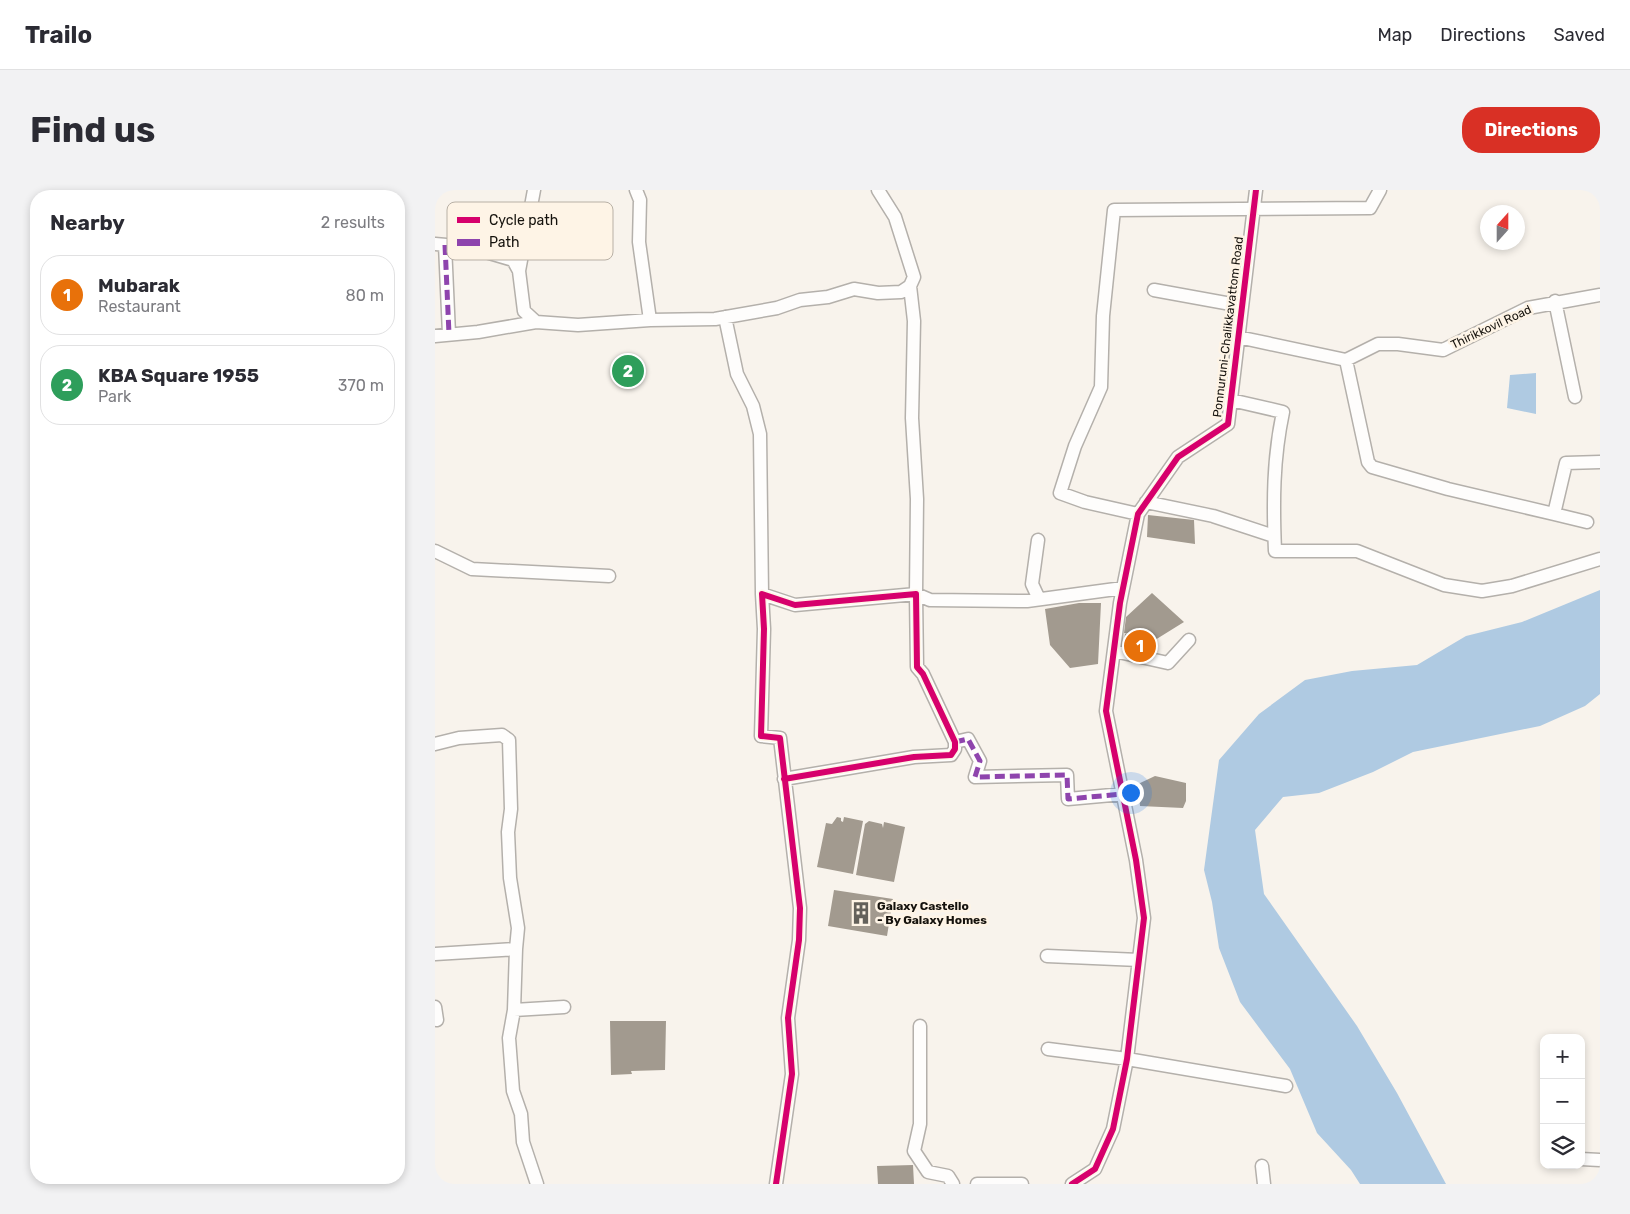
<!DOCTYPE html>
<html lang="en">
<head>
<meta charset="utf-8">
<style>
  :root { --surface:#fff; --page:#f2f2f3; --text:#2b2b33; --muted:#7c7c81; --line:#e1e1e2; --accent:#d93025 }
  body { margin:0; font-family:Rubik,sans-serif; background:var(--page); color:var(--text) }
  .controls { position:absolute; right:15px; bottom:15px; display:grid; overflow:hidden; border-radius:10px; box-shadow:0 2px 8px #0003 }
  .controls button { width:45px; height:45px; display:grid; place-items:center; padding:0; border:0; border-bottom:1px solid var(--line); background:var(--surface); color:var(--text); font:25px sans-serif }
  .compass { position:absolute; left:1045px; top:15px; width:45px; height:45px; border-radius:50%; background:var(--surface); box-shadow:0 2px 8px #0003; rotate:21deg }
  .you { position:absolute; left:695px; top:602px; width:18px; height:18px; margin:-12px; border:4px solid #fff; border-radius:50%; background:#1a73e8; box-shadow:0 0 0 8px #1a73e833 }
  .badge { display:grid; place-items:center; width:32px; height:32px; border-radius:50%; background:var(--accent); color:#fff; font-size:16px; font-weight:700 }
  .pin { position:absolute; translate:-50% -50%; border:2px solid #fff; box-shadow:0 1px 5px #0006 }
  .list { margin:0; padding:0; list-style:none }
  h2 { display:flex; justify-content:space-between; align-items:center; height:65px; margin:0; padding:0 20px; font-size:21px }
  h2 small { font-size:16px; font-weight:400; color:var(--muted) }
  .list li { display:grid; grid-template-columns:32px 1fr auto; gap:15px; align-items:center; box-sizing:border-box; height:80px; margin:0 10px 10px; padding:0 10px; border:1px solid var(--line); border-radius:20px }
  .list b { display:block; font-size:19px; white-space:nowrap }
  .list p { margin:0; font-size:16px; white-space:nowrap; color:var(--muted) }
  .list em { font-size:16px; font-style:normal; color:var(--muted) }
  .icon { flex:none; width:28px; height:28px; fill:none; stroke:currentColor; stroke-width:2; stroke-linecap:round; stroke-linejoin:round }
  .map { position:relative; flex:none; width:1165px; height:994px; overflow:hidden; border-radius:20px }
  header { display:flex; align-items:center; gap:30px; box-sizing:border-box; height:70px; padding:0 25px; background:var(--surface); border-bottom:1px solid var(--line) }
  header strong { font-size:24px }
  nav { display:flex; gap:28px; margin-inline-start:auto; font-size:18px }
  .intro { display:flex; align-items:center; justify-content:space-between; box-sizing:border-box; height:120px; padding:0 30px }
  h1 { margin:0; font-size:35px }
  .button { padding:12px 22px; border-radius:20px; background:var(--accent); color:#fff; font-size:18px; font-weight:700 }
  main { display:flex; gap:30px; padding:0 30px }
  aside { flex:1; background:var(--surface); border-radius:20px; box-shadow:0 2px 8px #0003 }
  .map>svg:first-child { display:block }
</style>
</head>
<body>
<header>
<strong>Trailo</strong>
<nav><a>Map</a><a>Directions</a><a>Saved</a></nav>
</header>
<div class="intro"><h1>Find us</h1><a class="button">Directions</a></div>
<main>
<aside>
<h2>Nearby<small>2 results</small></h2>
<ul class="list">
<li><span class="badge" style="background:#e8710a">1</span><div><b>Mubarak</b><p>Restaurant</p></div><em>80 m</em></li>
<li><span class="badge" style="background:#2e9e5b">2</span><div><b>KBA Square 1955</b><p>Park</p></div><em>370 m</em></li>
</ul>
</aside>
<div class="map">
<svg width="1165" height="994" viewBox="0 0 1165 994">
  <rect width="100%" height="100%" fill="#f8f3ec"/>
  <!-- water -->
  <path fill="#afcae2" d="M1101,183V224L1072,218L1075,185Z
    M1165,400V504L1150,516L1105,536L978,562L938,582L884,603L848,607L820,640L829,704L922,836L962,903L1011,994H925L916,980L882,943L855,879L805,812L784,758L777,712L769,680L784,570L824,524L870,490L917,481L982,475L1031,446L1087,432Z"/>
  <!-- building -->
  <path fill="#a29a8f" d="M713,325L759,330L760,354L712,347Z
    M717,403L749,432L720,450L689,443L691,427Z
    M644,413H666L663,474L635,478L615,455L610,419Z
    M690,444L721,452L719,466L688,461Z
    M720,586L751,593V611L748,618L705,616L703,594Z
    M402,627L406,628V631L408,632L409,627L428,631L418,684L382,677L391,633L397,634Z
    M434,631L447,634L448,638L449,632L470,637L459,692L421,685L430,634Z
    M399,700L458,709L452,746L393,736Z
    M175,831H231L230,880L196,881L197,884L176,885Z
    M478,975L479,994H443L442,976Z"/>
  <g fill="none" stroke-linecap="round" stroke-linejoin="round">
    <defs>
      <path id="minor" d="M201,0L205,10L204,52L215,130
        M0,54L34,57L78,70L84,81L89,121L101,132
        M10,55L14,144
        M84,81L99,0
        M475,96L479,131L477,228L482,309L481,404L495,410L592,411L688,398
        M719,100L807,116
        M1120,111L1140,207
        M290,127L302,184L318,216L325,244L327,404
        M0,146L43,142L101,132L143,135L215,130L280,129L342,118L365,110L393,107L419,99L443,103L466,102L475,96L479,87L460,27L443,0
        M803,147L911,170L943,154H963L1008,160L1093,118L1165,105
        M911,170L933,272L937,277L1013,299L1119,324L1131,273L1165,272
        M796,210L848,222C838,269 838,313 840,361H922L1009,395L1047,401L1077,396L1165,369
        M711,312L778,326L839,346
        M703,324L650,312L625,303L640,256L666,197L668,126L679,20L935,18L945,0
        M1119,324L1152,332
        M603,350L597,394L604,409
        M0,361L37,379L174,386
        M679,461L733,473L754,450
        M520,552L533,549L545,571L540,587L632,585L633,609L688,604
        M0,554L24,548L67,545L74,550L76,619L73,642L75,688L83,738L81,759
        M0,764L81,759L79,820L129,817
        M612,766L704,770
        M0,817L2,830
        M79,820L74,848L78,901L86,924L88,952L102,994
        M485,836V934L479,961L493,982L513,986L518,994
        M613,859L692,869L851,896
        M1146,969L1165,970
        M827,976L829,994
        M341,994L357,884L353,828L364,750L365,718L345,548L326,546L329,439L327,404L360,415L481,404L482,477L488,484L520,552V559L516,565L479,567L349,589
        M542,994H587
        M637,994L660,979L678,939L692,869L709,728L701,670L671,521L685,413L703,324L743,267L793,234L821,0"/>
    </defs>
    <!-- minor casing -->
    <use href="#minor" stroke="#b4b0ab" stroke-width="15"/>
    <!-- minor -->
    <use href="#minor" stroke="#fefdfc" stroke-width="12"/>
    <!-- quiet -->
    <path stroke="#8e44ad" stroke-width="5" stroke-dasharray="10 5" stroke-linecap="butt" d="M10,55L14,144
      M520,552L533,549L545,571L540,587L632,585L633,609L688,604"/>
    <defs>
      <path id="cycleway" d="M341,994L357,884L353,828L364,750L365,718L345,548L326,546L329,439L327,404L360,415L481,404L482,477L488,484L520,552V559L516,565L479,567L349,589
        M637,994L660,979L678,939L692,869L709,728L701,670L671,521L685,413L703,324L743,267L793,234L821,0"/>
    </defs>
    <!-- cycleway casing -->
    <use href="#cycleway" stroke="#fef4e6" stroke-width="9"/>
    <!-- cycleway -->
    <use href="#cycleway" stroke="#d6006c" stroke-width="6"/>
  </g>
  <!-- icons -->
  <defs>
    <symbol id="building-bare" viewBox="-9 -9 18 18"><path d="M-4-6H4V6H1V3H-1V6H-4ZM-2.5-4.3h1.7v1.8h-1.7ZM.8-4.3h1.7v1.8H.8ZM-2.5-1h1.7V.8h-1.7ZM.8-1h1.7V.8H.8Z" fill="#64615b" stroke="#fef4e6" stroke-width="2.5" paint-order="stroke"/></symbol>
  </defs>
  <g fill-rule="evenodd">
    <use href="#building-bare" x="410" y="707" width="32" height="32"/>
  </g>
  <g text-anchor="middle" stroke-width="5" stroke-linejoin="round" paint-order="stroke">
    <!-- street labels -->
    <g font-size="12" fill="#15120d" stroke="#fef4e6">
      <text transform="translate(793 137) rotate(-83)" y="4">Ponnuruni-Chalikkavattom Road</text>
      <text transform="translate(1056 137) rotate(-25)" y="4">Thirikkovil Road</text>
    </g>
    <!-- poi labels -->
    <g font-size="12" font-weight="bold" fill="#15120d" stroke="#fef4e6" text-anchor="start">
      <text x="442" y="720">Galaxy Castello<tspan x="442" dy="14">- By Galaxy Homes</tspan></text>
    </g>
  </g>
  <!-- legend -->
  <rect x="12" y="12" width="166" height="58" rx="8" fill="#fef4e6" stroke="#b8b0a5" stroke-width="1"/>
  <rect x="22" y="27" width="23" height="6" fill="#d6006c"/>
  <rect x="22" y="49" width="23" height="7" fill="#8e44ad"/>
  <g font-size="14" fill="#15120d">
    <text x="54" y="35">Cycle path</text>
    <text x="54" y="57">Path</text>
  </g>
</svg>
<div class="controls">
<button>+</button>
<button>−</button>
<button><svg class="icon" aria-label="layers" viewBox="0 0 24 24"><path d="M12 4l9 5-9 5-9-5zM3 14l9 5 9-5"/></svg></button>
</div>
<svg class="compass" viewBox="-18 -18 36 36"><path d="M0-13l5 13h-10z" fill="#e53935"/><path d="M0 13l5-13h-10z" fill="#7c7c81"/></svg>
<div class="you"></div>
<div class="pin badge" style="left:705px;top:456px;background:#e8710a">1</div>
<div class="pin badge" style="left:193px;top:181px;background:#2e9e5b">2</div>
</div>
</main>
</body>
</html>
